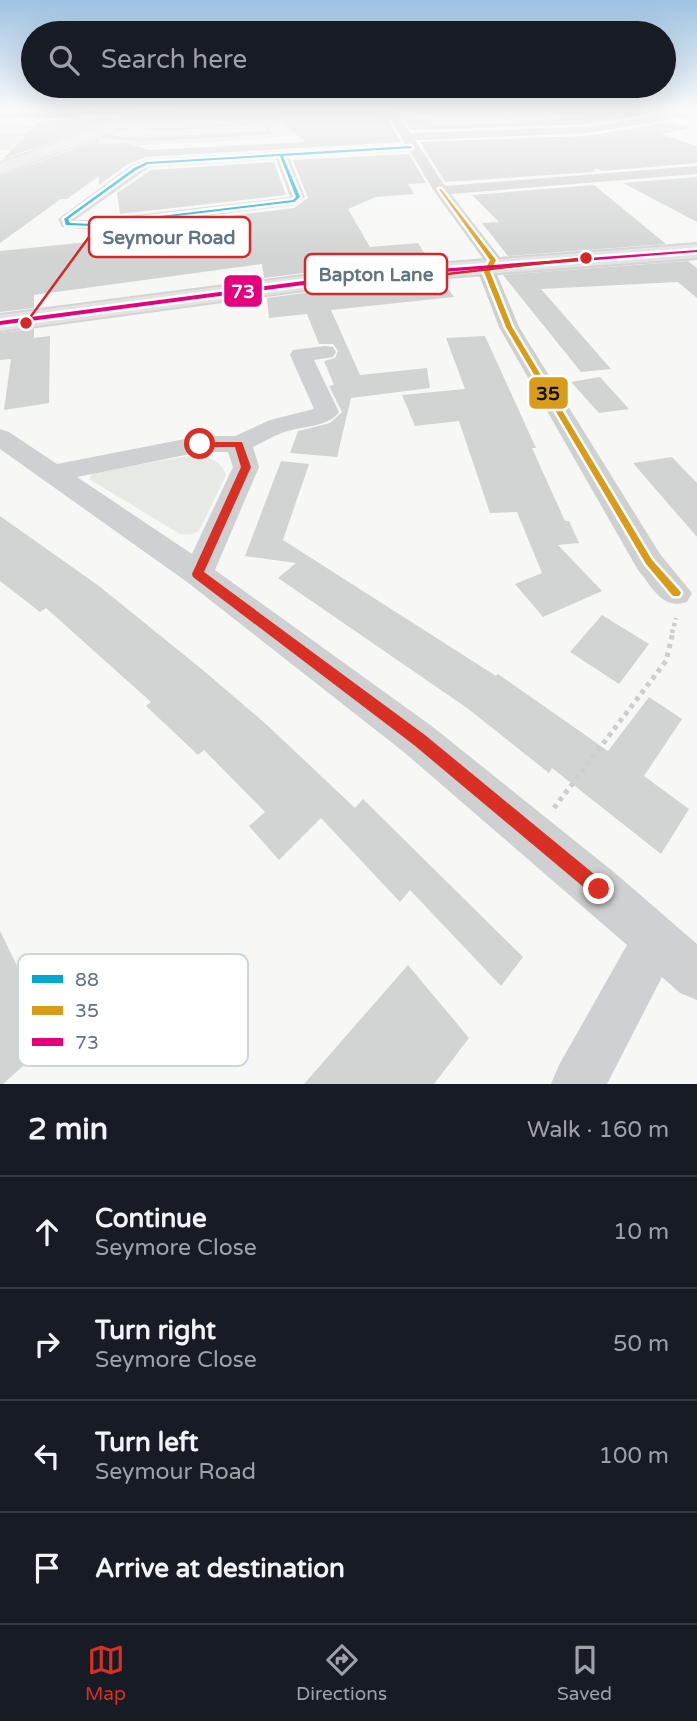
<!DOCTYPE html>
<html lang="en">
<head>
<meta charset="utf-8">
<style>
  :root { --surface:#171b24; --page:#242831; --text:#f1f3f6; --muted:#9ea1a6; --line:#363941; --accent:#d93025 }
  body { margin:0; font-family:"Varela Round",sans-serif; background:var(--page); color:var(--text) }
  .stop { position:absolute; width:21px; height:21px; margin:-16px; border:5px solid #d93025; border-radius:50%; background:#fff }
  .stop.end { background:#d93025; border-color:#fff; box-shadow:0 2px 7px #0008 }
  .list { margin:0; padding:0; list-style:none }
  h2 { display:flex; justify-content:space-between; align-items:center; height:91px; margin:0; padding:0 28px; font-size:30px }
  h2 small { font-size:23px; font-weight:400; color:var(--muted) }
  .list li { display:grid; grid-template-columns:46px 1fr auto; gap:21px; align-items:center; box-sizing:border-box; height:112px; padding:0 28px; border-top:2px solid var(--line) }
  .list b { display:block; font-size:26px; white-space:nowrap }
  .list p { margin:0; font-size:23px; white-space:nowrap; color:var(--muted) }
  .list em { font-size:23px; font-style:normal; color:var(--muted) }
  .icon { flex:none; width:38px; height:38px; fill:none; stroke:currentColor; stroke-width:2; stroke-linecap:round; stroke-linejoin:round }
  .map { position:relative; flex:none; width:697px; height:1084px; overflow:hidden }
  .search { position:absolute; background:var(--surface); box-shadow:0 7px 28px #0002; left:21px; right:21px; top:21px; height:77px; display:flex; align-items:center; gap:18px; box-sizing:border-box; padding:0 24px; border-radius:38px; color:var(--muted); font-size:26px }
  .sheet { height:539px; background:var(--surface) }
  nav { display:flex; justify-content:space-around; align-items:center; box-sizing:border-box; height:98px; border-top:2px solid var(--line); background:var(--surface); font-size:19px; color:var(--muted) }
  nav a { display:grid; justify-items:center; gap:4px }
  nav .on { color:var(--accent) }
  .map>svg:first-child { display:block }
</style>
</head>
<body>
<div class="map">
<svg width="697" height="1084" viewBox="0 0 697 1084">
  <rect width="100%" height="100%" fill="#f7f7f6"/>
  <!-- built -->
  <path fill="#e5e7e7" d="M180,108H368L388,120L265,139L65,149Z"/>
  <!-- green -->
  <path fill="#e7eae4" d="M0,126H109L32,150H0Z
    M195,455C210,458 221,460 226,475L199,531L190,535L180,534L89,479L92,474L100,471Z"/>
  <g fill="none" stroke-linecap="round" stroke-linejoin="round">
    <!-- stream -->
    <path fill="#cfd8db" fill-rule="evenodd" d="M292,119L293,121L177,130L131,129L177,128Z
      M86,130L87,132L68,134L66,133Z
      M0,134H36L38,135L0,136Z"/>
  </g>
  <!-- building -->
  <path fill="#d2d3d3" d="M281,108H367L388,120L401,142L146,157L128,164L99,185V176L67,199H61L0,243V176L99,140L97,144L127,143L149,150L306,142L273,115L288,113Z
    M632,111L646,115L587,124L412,130L404,120L430,119L434,125L441,126L518,123Z
    M117,117L116,119L3,159L40,121Z
    M670,122L690,128L661,134L697,146V163L602,171L596,168L594,172L445,182L420,142L587,136Z
    M409,154L426,183L408,184L414,194L376,197L348,209L370,247L418,243L430,262L342,268L264,278L262,264L34,295V308L0,312V251L98,241V237L123,234L122,229L294,208L308,198L293,160Z
    M274,162L286,195L120,214L117,193L151,170Z
    M697,177V222L623,183Z
    M594,185L666,244L508,256L482,223L499,222L472,195Z
    M688,261L697,268V298L678,282L541,289L611,369L581,372L503,275Z
    M442,280L454,297L331,310L360,375L427,368L430,388L351,398L337,457L290,453L298,431L330,423L342,412L329,386L334,385L324,361L335,358L338,351L333,344H319L307,314L269,318L267,298L342,288Z
    M34,329V338L50,336L49,403L4,410L11,359L0,360V333Z
    M485,336L536,448H532L565,521H569L579,543L558,545L602,591L543,617L515,584L542,573L517,512L490,513L459,421L415,426L402,395L465,389L446,338Z
    M600,377L629,409L599,413L571,382Z
    M672,457L697,483V537L633,463Z
    M281,461L309,464L283,540L496,676L498,674L608,751L649,697L682,719L644,776L689,809L661,854L552,768L549,773L467,708L278,578L296,563L245,556Z
    M0,516L99,586L204,671L267,725L355,808L363,799L523,957L501,986L410,890L400,902L321,818L279,860L249,826L265,812L204,750L198,755L146,706L151,702L46,608L40,612L0,581Z
    M602,615L649,644L619,684L570,652Z
    M0,931L53,1039L3,1084H0Z
    M408,965L469,1038L434,1084H304Z"/>
  <g fill="none" stroke-linecap="round" stroke-linejoin="round">
    <defs>
      <path id="secondary" d="M155,108H176L0,174V163Z
        M697,244V258L342,285L0,331V315L342,271Z"/>
    </defs>
    <!-- secondary casing -->
    <use href="#secondary" stroke="#d3d5d5" stroke-width="4"/>
    <!-- path-far2 -->
    <path stroke="#cccecf" stroke-width="2" stroke-dasharray="2 2" stroke-linecap="butt" d="M74,163H110"/>
    <!-- path-far1 -->
    <path stroke="#cccecf" stroke-width="4.5" stroke-dasharray="3.5 3.5" stroke-linecap="butt" d="M672,633L676,618"/>
    <!-- path -->
    <path stroke="#cccecf" stroke-width="5" stroke-dasharray="4.5 4.5" stroke-linecap="butt" d="M554,808L666,661L673,632"/>
    <!-- lane -->
    <path fill="#cfd0d1" fill-rule="evenodd" d="M264,125H268L273,134L140,142L89,136L92,134L140,138L267,131Z"/>
    <!-- street -->
    <path fill="#cfd0d1" fill-rule="evenodd" d="M87,108H103L79,118H0V112H78Z
      M370,108C392,108 399,115 411,133L587,127L697,109V115L587,133L415,140L445,186L697,166V174L451,194L502,260L496,272L519,327L660,554L692,593L687,602C662,610 653,588 638,570L499,327L478,272L484,260L434,191L410,151L289,158L305,197L294,205L93,230L62,227L58,219L130,166L147,159L405,144L390,118ZM276,159L290,197L93,220H75L150,167Z
      M325,346L333,347L336,352L333,357L314,360L339,412C328,427 304,426 288,431C276,434 264,442 253,447L259,467L215,570L433,727L615,873L697,944V1000L680,993L662,977L607,1084H551L559,1065L627,945L405,753L187,582L0,449V429L9,432L57,464L200,436H235L270,420L314,409L290,355L293,350ZM200,452H228L233,467L192,554L77,477Z"/>
    <!-- secondary -->
    <use href="#secondary" fill="#e2e3e2" fill-rule="evenodd"/>
    <defs>
      <path id="bus-1" d="M411,146L412,148L283,156L300,197L294,202L93,226L66,225L64,219L134,168L147,162ZM280,156L296,197L293,200L93,224L70,223L68,219L136,170L148,164Z"/>
      <path id="bus-2" d="M439,189H441L496,260L490,272L512,327L652,560L679,590L681,593L679,596H673L646,564L506,327L484,272L490,260Z"/>
      <path id="bus-3" d="M697,250V252L342,280L0,325V321L342,276Z"/>
    </defs>
    <!-- bus-1 casing -->
    <use href="#bus-1" stroke="#fff" stroke-width="5"/>
    <!-- bus-2 casing -->
    <use href="#bus-2" stroke="#fff" stroke-width="5"/>
    <!-- bus-3 casing -->
    <use href="#bus-3" stroke="#fff" stroke-width="5"/>
    <!-- bus-1 -->
    <use href="#bus-1" fill="#00a9ce" fill-rule="evenodd"/>
    <!-- bus-2 -->
    <use href="#bus-2" fill="#d99c1a" fill-rule="evenodd"/>
    <!-- bus-3 -->
    <use href="#bus-3" fill="#e5007d" fill-rule="evenodd"/>
  </g>
  <!-- sky -->
  <linearGradient id="sky" x2="0" y2="1"><stop stop-color="#9ec2e3"/><stop offset="0.42" stop-color="#fbfbfb"/><stop offset="1" stop-color="#fbfbfb" stop-opacity="0"/></linearGradient>
  <rect width="697" height="260" fill="url(#sky)"/>
  <!-- route -->
  <path fill="#d93025" d="M197,442H242L251,467L204,572L425,735L605,883L607,889L605,895L599,898L593,895L414,745L193,577L192,574L241,467L235,447H200L197,446Z"/>
  <!-- legend -->
  <rect x="18" y="954" width="230" height="112" rx="10" fill="#fff" stroke="#cfd6da" stroke-width="2"/>
  <rect x="32" y="975" width="31" height="8" fill="#00a9ce"/>
  <rect x="32" y="1006" width="31" height="9" fill="#d99c1a"/>
  <rect x="32" y="1038" width="31" height="8" fill="#e5007d"/>
  <g font-size="19" fill="#607582">
    <text x="75" y="986">88</text>
    <text x="75" y="1017">35</text>
    <text x="75" y="1049">73</text>
  </g>
  <!-- callouts -->
  <path fill="none" stroke="#d62828" stroke-width="2.5" d="M26 323L89 237M586 258L447 274"/>
  <g fill="#d62828" stroke="#fff" stroke-width="2.5">
    <circle cx="26" cy="323" r="7"/>
    <circle cx="586" cy="258" r="7"/>
  </g>
  <g fill="#fff" stroke="#d62828" stroke-width="2.5">
    <rect x="89" y="217" width="161" height="40" rx="7"/>
    <rect x="305" y="254" width="142" height="40" rx="7"/>
  </g>
  <g font-size="19" text-anchor="middle" font-weight="bold" fill="#607582">
    <text x="169" y="244">Seymour Road</text>
    <text x="376" y="281">Bapton Lane</text>
  </g>
  <g stroke="#fff" stroke-width="2.5">
    <rect x="223" y="274" width="40" height="34" rx="7" fill="#e5007d"/>
    <rect x="528" y="376" width="41" height="34" rx="7" fill="#d99c1a"/>
  </g>
  <g font-size="19" text-anchor="middle" font-weight="bold" fill="#fff">
    <text x="243" y="298">73</text>
  </g>
  <g font-size="19" text-anchor="middle" font-weight="bold" fill="#111">
    <text x="548" y="400">35</text>
  </g>
</svg>
<div class="stop" style="left:200px;top:444px"></div>
<div class="stop end" style="left:599px;top:889px"></div>
<div class="search"><svg class="icon" aria-label="search" viewBox="0 0 24 24"><circle cx="10" cy="10" r="6"/><path d="M15 15l6 6"/></svg>Search here</div>
</div>
<section class="sheet">
<h2>2 min<small>Walk · 160 m</small></h2>
<ul class="list">
<li><svg class="icon" aria-label="ahead" viewBox="0 0 24 24"><path d="M12 20V5M6 11l6-6 6 6"/></svg><div><b>Continue</b><p>Seymore Close</p></div><em>10 m</em></li>
<li><svg class="icon" aria-label="right" viewBox="0 0 24 24"><path d="M7 20v-9h11M14 6l5 5-5 5"/></svg><div><b>Turn right</b><p>Seymore Close</p></div><em>50 m</em></li>
<li><svg class="icon" aria-label="left" viewBox="0 0 24 24"><path d="M17 20v-9H6M10 6l-5 5 5 5"/></svg><div><b>Turn left</b><p>Seymour Road</p></div><em>100 m</em></li>
<li><svg class="icon" aria-label="arrive" viewBox="0 0 24 24"><path d="M6 21V4h12l-3 4 3 4H6"/></svg><div><b>Arrive at destination</b></div></li>
</ul>
</section>
<nav>
<a class="on"><svg class="icon" aria-label="map" viewBox="0 0 24 24"><path d="M3 6l6-2 6 2 6-2v14l-6 2-6-2-6 2zM9 4v14M15 6v14"/></svg>Map</a>
<a><svg class="icon" aria-label="directions" viewBox="0 0 24 24"><path d="M12 3l9 9-9 9-9-9zM9 14v-3h6M13 9l2 2-2 2"/></svg>Directions</a>
<a><svg class="icon" aria-label="saved" viewBox="0 0 24 24"><path d="M7 4h10v16l-5-4-5 4z"/></svg>Saved</a>
</nav>
</body>
</html>
